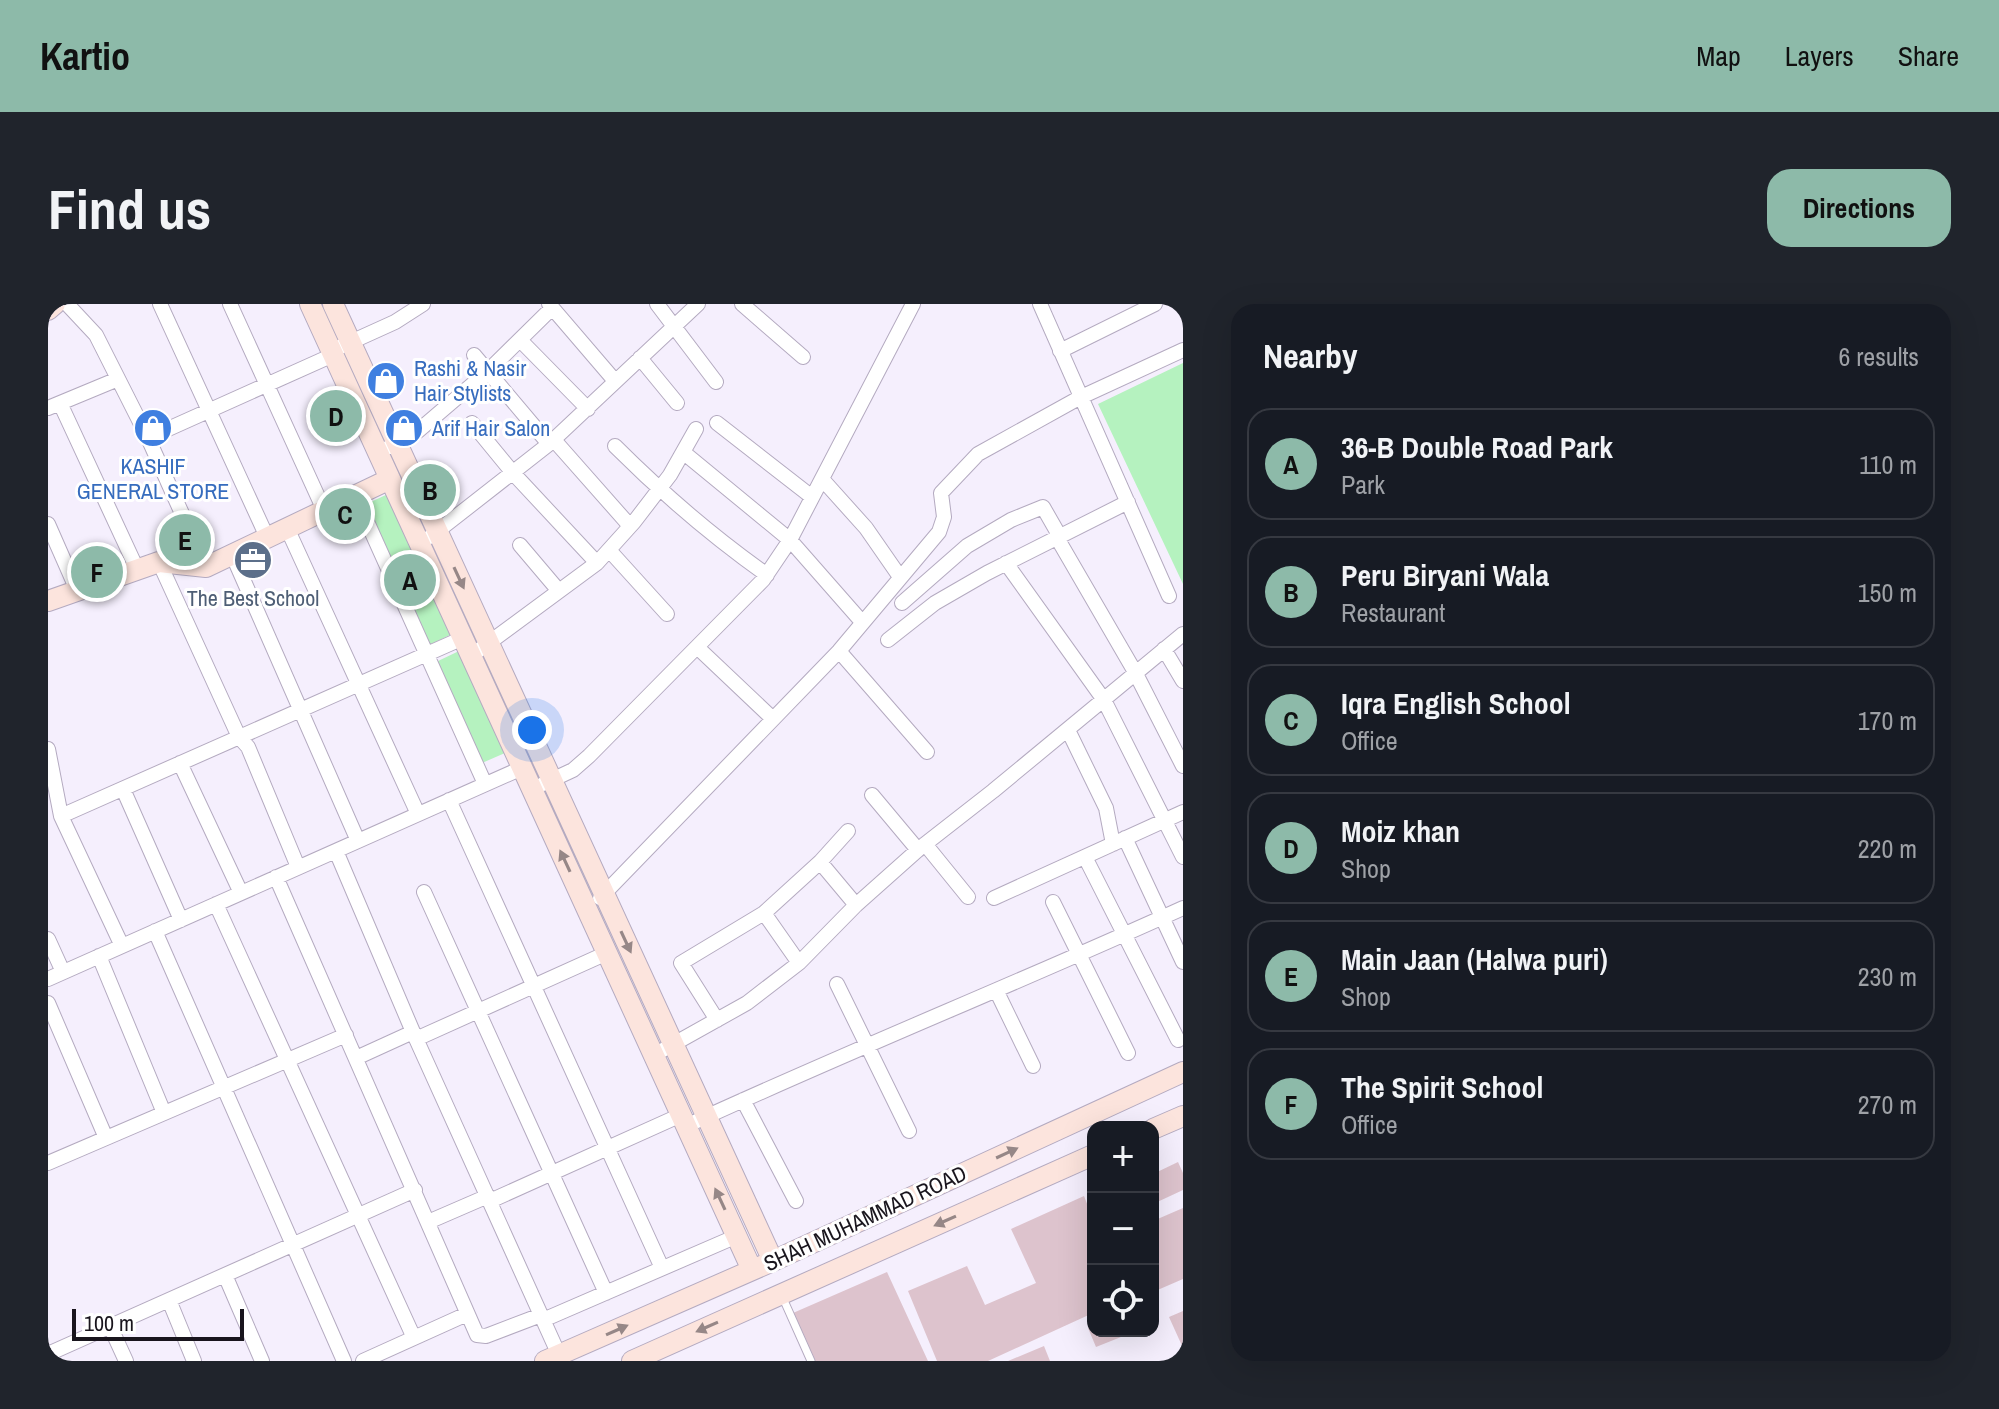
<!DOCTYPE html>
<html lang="en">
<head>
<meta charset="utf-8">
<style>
  :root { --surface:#171b24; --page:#20242c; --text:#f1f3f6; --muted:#9ea1a6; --line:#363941; --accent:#8dbaa9 }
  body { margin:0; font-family:"Archivo Narrow",sans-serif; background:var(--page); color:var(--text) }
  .controls { position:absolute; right:24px; bottom:24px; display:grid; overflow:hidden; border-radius:16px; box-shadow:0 8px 32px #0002 }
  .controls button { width:72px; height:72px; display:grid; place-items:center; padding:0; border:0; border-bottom:2px solid var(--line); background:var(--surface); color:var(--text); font:40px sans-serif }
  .scale { position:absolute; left:24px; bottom:20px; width:172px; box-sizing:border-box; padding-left:8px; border:4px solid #19151d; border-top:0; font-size:22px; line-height:28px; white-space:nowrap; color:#19151d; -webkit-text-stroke:6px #fff; paint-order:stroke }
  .you { position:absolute; left:484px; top:426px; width:28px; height:28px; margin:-20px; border:6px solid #fff; border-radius:50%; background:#1a73e8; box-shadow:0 0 0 12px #1a73e833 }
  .badge { display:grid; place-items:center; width:52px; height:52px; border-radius:50%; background:var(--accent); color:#111; font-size:26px; font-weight:700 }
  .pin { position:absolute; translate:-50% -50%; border:4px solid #fff; box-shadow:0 2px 8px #0006 }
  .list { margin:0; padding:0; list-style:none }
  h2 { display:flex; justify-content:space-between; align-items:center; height:104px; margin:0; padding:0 32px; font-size:34px }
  h2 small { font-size:26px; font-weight:400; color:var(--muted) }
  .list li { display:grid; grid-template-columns:52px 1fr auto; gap:24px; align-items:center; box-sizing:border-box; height:112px; margin:0 16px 16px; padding:0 16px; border:2px solid var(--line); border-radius:24px }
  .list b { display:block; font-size:30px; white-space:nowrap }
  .list p { margin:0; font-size:26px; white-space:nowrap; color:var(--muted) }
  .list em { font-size:26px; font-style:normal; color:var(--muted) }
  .icon { flex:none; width:44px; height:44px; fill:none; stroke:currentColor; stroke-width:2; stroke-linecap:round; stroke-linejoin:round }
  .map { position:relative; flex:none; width:1135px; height:1057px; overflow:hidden; border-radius:24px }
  header { display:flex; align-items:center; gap:48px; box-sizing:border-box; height:112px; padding:0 40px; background:var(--accent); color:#111 }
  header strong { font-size:38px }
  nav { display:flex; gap:44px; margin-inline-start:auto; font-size:28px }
  .intro { display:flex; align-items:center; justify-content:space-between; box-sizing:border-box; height:192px; padding:0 48px }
  h1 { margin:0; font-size:56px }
  .button { padding:20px 36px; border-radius:24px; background:var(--accent); color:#111; font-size:28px; font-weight:700 }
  main { display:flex; gap:48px; padding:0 48px }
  aside { flex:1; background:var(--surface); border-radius:24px; box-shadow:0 8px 32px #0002 }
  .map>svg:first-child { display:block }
</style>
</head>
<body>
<header>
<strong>Kartio</strong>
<nav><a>Map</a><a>Layers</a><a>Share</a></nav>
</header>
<div class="intro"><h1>Find us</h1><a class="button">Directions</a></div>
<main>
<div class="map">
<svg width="1135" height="1057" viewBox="0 0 1135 1057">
  <rect width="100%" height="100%" fill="#f5effd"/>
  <!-- green -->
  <path fill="#b5f2bf" d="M1135,59V280L1050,100Z
    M340,190L404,330L381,341L316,201Z
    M411,347L457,449L434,459L388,358Z"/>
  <!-- building -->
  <path fill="#ddc3cd" d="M1130,858L1135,869V886L1105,900V870Z
    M1036,892L1045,915V1009L940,1057H889L860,987L919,962L937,1001L988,979L963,925Z
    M1135,904V975L1105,988V917Z
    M839,968L880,1057H765L745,1009Z
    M1135,1007V1044L1121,1013Z
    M1045,1022V1027H1088L1048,1043L1040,1024Z
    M996,1042L1002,1057H960Z"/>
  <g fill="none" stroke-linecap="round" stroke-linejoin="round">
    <defs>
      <path id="lane" d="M734,992L763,1057"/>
      <path id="street" d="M19,0L48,31L100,134L158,263
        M112,0L219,233
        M182,0L276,206
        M501,0L567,77
        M609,0L668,78
        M694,0L755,53
        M992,0L1121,292
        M473,37L540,105
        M283,47L347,18L375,0
        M1012,47L1107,0
        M426,51L501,140
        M592,54L629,99
        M12,99L89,265
        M0,104L70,75
        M424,119L465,169L549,259
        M669,119L764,193
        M100,134L285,51
        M506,136L582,222
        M567,142C614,189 664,232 719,271
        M341,143L370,127L440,67L504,4
        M635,148L742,236L814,318
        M774,175L818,224L852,273
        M307,191L437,480
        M0,220L29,286
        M239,224L370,510
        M1008,232L1087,368L1135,462
        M382,233L501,140L650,0
        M472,241L511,287
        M561,246L619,310
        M184,250L310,537
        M111,258L191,433L200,443L250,563
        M958,259L1056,396L1135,553
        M854,299L919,242L963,216L995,203L1011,231
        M840,336L887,299L939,269L1080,198
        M649,343L724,414
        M1116,345L1135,377
        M791,347L879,448
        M423,352L549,259L586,218L622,171L648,125
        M1020,426L1058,504L1065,540
        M0,445L13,512L74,642
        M132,459L193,589
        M495,480L525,466L541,452L715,276L742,236L865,0
        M75,485L133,616
        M824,491L870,546
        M401,496L614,964
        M13,512L415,334
        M1077,534L1135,658
        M877,540L920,593
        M288,547L365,728L511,1051
        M1037,553L1130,736
        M772,558L808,601
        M228,573L429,1031L438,1032L493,1011
        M376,588L558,989
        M552,594L791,347L891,228L896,213L893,189L930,150L1031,94L1135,46
        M946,594L1135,508
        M1005,598L1080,749
        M168,600L366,1034
        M716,609L751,659
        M107,627L296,1057
        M0,635L15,668
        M51,652L116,809
        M0,675L474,464
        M789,680L861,827
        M949,688L985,762
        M0,699L58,834
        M669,716L633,659L716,609L772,558L800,527
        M368,735L559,649
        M606,751L699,699L751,659L808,601L872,544L945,487L1135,330
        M308,754L365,728
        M695,796L748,897
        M638,822C803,746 970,679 1135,604
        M0,859L298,731
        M442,897L633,811
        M380,918L440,892
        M177,971L214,1057
        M121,996L146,1057
        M495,1016L689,932
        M62,1022L78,1057
        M0,1050L367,886
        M315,1057L419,1010"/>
      <path id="secondary" d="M262,0L704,966
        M285,0L725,957
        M0,6L7,0
        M0,297L111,258L158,263L342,175
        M1105,825L1135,812
        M497,1057L725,957L1135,768
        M584,1057L1045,851"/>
    </defs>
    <!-- lane casing -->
    <use href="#lane" stroke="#b4aac0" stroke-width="9"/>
    <!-- street casing -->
    <use href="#street" stroke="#b4aac0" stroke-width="16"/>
    <!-- secondary casing -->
    <use href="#secondary" stroke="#b4aac0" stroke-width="22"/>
    <!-- lane -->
    <use href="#lane" stroke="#fff" stroke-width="7"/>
    <!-- street -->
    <use href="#street" stroke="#fff" stroke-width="14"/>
    <!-- secondary -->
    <use href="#secondary" stroke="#fce4dd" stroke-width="20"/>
  </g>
  <!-- one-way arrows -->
  <defs><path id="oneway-solid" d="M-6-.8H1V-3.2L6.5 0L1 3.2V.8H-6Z" transform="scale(2)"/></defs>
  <g fill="#968787">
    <use href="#oneway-solid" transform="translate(411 274) rotate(65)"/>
    <use href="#oneway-solid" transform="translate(517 557) rotate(-115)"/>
    <use href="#oneway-solid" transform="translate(578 638) rotate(65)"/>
    <use href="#oneway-solid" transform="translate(959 849) rotate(-25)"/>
    <use href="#oneway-solid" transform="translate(672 895) rotate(-115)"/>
    <use href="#oneway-solid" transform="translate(897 917) rotate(156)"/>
    <use href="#oneway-solid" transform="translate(659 1023) rotate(156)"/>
    <use href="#oneway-solid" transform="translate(569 1026) rotate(-24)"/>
  </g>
  <!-- icons -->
  <defs>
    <symbol id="shop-disc" viewBox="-11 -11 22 22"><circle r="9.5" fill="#3f7fe0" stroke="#fff"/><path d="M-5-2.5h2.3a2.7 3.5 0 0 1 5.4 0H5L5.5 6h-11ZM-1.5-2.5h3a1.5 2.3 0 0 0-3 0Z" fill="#fff"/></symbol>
    <symbol id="office-disc" viewBox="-11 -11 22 22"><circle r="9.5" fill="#5c6f8a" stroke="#fff"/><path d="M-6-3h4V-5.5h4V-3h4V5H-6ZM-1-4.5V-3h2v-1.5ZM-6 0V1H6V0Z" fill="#fff"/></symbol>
  </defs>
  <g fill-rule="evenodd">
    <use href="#shop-disc" x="316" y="55" width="44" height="44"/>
    <use href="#shop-disc" x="83" y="102" width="44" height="44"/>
    <use href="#shop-disc" x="334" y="102" width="44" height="44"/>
    <use href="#office-disc" x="183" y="234" width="44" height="44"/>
  </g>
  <g text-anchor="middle" stroke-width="6" stroke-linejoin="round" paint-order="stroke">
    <!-- shop labels -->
    <g font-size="22" fill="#366cbe" stroke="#fff" text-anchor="start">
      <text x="366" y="72">Rashi &amp; Nasir<tspan x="366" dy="25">Hair Stylists</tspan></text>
      <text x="384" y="132">Arif Hair Salon</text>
      <text x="105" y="170" text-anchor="middle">KASHIF<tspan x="105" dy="25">GENERAL STORE</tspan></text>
    </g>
    <!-- service labels -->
    <g font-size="22" fill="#4e5e75" stroke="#fff">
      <text x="205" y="302">The Best School</text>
    </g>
    <!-- street labels -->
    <g font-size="22" fill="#19151d" stroke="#fff">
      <text transform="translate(817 914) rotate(-25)" y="8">SHAH MUHAMMAD ROAD</text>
    </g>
  </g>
</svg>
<div class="controls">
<button>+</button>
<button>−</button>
<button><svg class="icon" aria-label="locate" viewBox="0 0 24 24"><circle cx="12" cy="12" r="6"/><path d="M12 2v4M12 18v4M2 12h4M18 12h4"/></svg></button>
</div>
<div class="scale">100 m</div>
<div class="you"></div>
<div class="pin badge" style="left:362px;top:276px">A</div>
<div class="pin badge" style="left:382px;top:186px">B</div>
<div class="pin badge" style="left:297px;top:210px">C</div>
<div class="pin badge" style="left:288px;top:112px">D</div>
<div class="pin badge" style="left:137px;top:236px">E</div>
<div class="pin badge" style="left:49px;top:268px">F</div>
</div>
<aside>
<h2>Nearby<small>6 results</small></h2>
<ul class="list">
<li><span class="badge">A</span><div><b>36-B Double Road Park</b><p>Park</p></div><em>110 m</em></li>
<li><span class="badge">B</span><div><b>Peru Biryani Wala</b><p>Restaurant</p></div><em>150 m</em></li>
<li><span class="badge">C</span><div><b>Iqra English School</b><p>Office</p></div><em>170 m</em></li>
<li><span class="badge">D</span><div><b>Moiz khan</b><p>Shop</p></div><em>220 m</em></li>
<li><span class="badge">E</span><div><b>Main Jaan (Halwa puri)</b><p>Shop</p></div><em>230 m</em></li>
<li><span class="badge">F</span><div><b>The Spirit School</b><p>Office</p></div><em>270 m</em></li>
</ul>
</aside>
</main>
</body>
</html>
